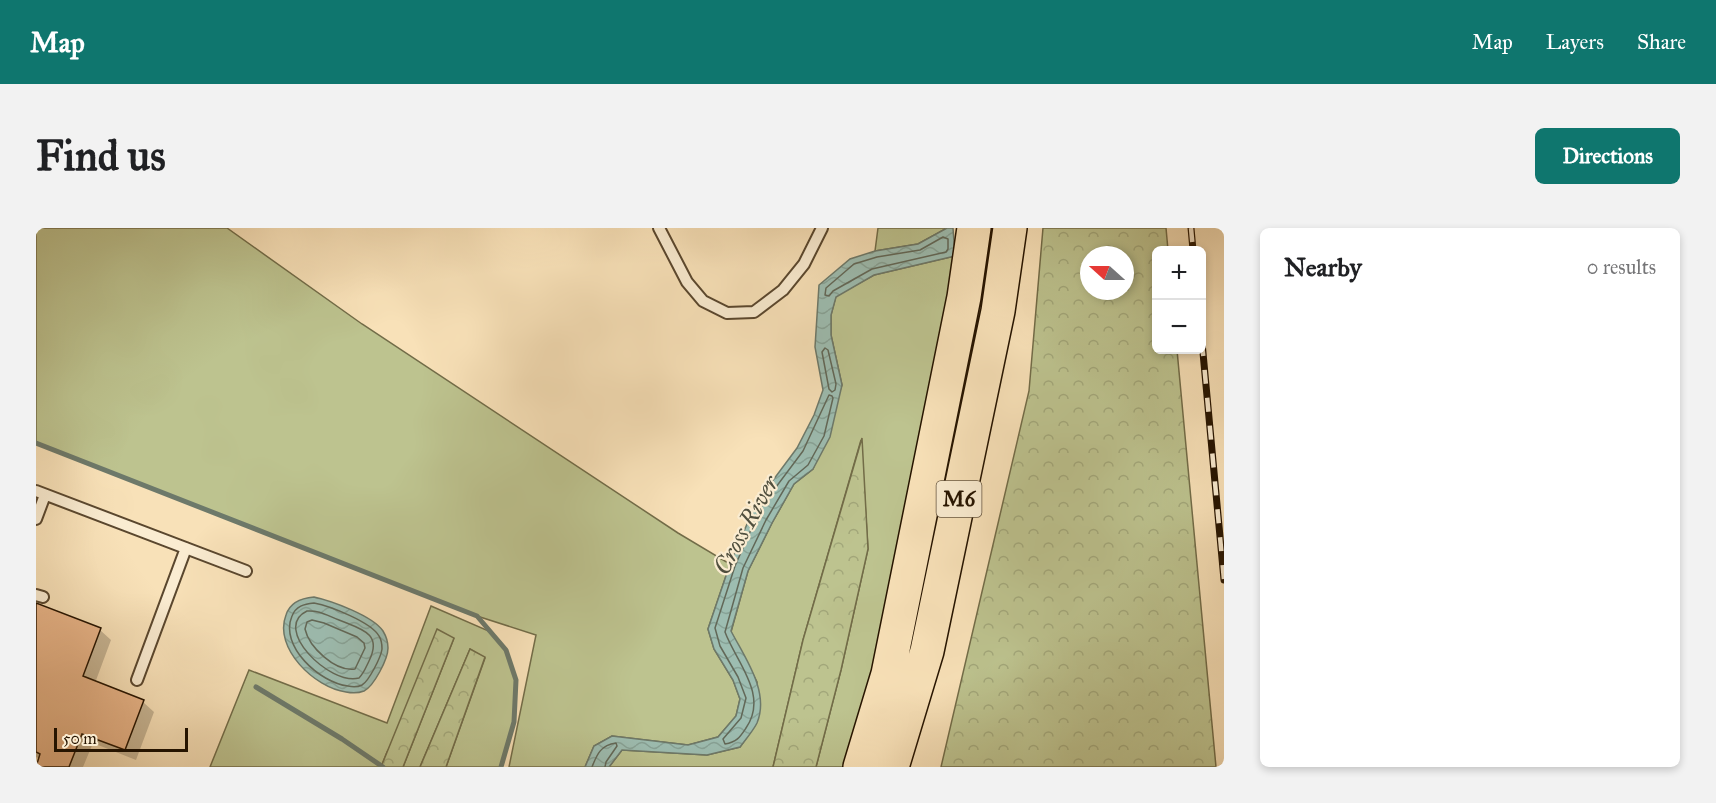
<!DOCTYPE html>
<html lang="en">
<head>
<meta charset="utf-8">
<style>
  :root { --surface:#fff; --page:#f2f2f2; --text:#202124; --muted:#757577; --line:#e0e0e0; --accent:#0f766e }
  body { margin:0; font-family:"IM FELL Great Primer",serif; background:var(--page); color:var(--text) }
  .controls { position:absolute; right:18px; top:18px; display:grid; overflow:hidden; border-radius:9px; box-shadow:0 3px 9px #0003 }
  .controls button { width:54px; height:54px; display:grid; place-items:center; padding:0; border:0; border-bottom:2px solid var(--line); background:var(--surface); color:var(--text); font:30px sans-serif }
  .compass { position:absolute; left:1044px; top:18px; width:54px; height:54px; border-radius:50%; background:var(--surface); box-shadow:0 3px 9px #0003; rotate:291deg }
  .scale { position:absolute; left:18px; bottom:15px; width:134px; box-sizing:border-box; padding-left:6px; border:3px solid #261400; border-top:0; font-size:16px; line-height:21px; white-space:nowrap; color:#261400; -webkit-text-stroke:4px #faecd1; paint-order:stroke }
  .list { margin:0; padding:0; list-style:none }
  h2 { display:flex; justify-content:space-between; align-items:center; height:78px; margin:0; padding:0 24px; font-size:26px }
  h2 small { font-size:20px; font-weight:400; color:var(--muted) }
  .map { position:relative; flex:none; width:1188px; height:539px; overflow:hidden; border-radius:9px }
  header { display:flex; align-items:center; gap:36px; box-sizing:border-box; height:84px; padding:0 30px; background:var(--accent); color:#fff }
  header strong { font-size:28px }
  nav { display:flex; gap:33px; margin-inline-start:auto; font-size:21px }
  .intro { display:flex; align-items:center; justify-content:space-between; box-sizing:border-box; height:144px; padding:0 36px }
  h1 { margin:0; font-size:42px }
  .button { padding:15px 27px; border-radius:9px; background:var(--accent); color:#fff; font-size:21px; font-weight:700 }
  main { display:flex; gap:36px; padding:0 36px }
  aside { flex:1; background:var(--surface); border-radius:9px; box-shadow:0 3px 9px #0003 }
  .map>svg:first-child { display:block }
</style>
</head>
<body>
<header>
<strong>Map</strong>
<nav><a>Map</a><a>Layers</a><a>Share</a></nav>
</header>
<div class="intro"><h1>Find us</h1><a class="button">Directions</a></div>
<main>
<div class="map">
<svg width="1188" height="539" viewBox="0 0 1188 539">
  <defs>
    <pattern id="forest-crowns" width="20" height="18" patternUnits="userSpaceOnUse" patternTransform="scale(1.5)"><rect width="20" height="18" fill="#bdc38f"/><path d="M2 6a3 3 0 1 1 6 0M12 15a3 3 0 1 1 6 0" fill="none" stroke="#a2a77a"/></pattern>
    <pattern id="water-waves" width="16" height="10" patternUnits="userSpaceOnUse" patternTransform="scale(1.5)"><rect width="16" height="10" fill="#9dbdb1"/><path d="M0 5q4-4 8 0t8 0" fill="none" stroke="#87a296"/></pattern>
  </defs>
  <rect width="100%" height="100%" fill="#f8e1b8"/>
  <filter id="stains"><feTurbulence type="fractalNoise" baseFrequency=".00333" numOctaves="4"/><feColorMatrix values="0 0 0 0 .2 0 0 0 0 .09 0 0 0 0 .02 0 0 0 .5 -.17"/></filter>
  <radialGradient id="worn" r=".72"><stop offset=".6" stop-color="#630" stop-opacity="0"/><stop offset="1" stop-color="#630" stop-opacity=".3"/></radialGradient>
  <!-- grass -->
  <path fill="#bdc38f" stroke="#726c48" stroke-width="1.5" d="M0,0H191L326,96L642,305L694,336L672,401L678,421L697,452L704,471L700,488L682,509L652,517L576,508L558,518L549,539H473L500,407L441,388L0,215Z
    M842,0H911L882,16L839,23Z
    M919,28L865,337L812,539H780L805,442L832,321L825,212L767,412L737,539H573L586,522L671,527L704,519L720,496L721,454L695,404L712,343L736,295L758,256L777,241L806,157L795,107V87L800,68L838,47Z
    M395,378L455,404L470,422L480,452L478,494L465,539H410L449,430L434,421L384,539H367L418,410L351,524L345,539H174L213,442L351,495Z"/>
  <!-- forest -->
  <path fill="url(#forest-crowns)" stroke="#726c48" stroke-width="1.5" fill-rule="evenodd" d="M1007,0H1130L1132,22H1120V122H1141L1180,539H905L993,163ZM1053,27H1089V63H1053Z
    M826,210L832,321L805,442L780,539H737L767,412Z
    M401,401L418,410L367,539H345Z
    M434,421L449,429L410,539H384Z"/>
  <!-- water -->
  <path fill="url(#water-waves)" stroke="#6d796a" stroke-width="1.5" d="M911,0H917L919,28L838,47L800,69L795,87V107L806,157L794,209L777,241L758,256L736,295L712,343L695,403C709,430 734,464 721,495C717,503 710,511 704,519L671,527L586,522L573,539H549L558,518L576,508L652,517L682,509L700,488L704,471L697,452L678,421L672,401L694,336L720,275L761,220L778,187L787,162L779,119L783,57L814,31L839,23L882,16Z
    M278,369C296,373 337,388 347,403C350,408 352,414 352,420C352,431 338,458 328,463C323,465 315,465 310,464C279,460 237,420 250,387C254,374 266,370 278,369Z"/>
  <!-- shadow -->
  <path fill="#0003" d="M0,377L64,402L75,412L59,455L107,474L118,484L100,532L57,515L47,539H1L4,531L0,529Z"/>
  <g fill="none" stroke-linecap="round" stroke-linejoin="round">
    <!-- shore -->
    <path stroke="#626858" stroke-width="1.5" d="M907,9L912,11V21L910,24L836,41L797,63L793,68L789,67L790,60L818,36L841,29L884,22Z
      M789,120L792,122L800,156L799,162L796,164L793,161L786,124Z
      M793,167L796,168L797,170L788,208L772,237L753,253L730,292L707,340L689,404C700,434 733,467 710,500C704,509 701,514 689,516L687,511L705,490L710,470L702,449L684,418L679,400L699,338L725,279L767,223Z
      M278,375C294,378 335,394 343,408C345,411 346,417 346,421C345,429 333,453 326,457C322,459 316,459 312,458C284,455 243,418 256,388C260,378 268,376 278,375Z
      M271,383C283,382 292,388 303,392C325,401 347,405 333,433C330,439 328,445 323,450C294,458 235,400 271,383Z
      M276,392L288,395L321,409L328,415L329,420L319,441C299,444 273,419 269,401L271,394Z
      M556,539C561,526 565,517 580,515L581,518L570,534L569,539"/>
    <!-- stream -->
    <path stroke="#6d796a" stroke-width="5" d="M0,215L441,388L470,422L480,452L478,494L465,539
      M220,459L306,511L347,539"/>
  </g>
  <!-- building -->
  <path fill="#e9b589" stroke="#261400" stroke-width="1.5" d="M0,375L65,400L47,448L108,472L89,522L46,506L33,539H0L4,526L0,524Z"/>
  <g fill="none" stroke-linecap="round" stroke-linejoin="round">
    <defs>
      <path id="service" d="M623,0L651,54L667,73L691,85L718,84L747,62L768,36L786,0
        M0,263L210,343
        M0,291L9,267
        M0,367L7,369
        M101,452L150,320"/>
      <path id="motorway" d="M824,539L852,446L928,69L938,0
        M856,539L891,423L962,83L974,0"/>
    </defs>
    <!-- service casing -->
    <use href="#service" stroke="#5a472e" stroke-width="14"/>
    <!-- motorway casing -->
    <use href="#motorway" stroke="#261400" stroke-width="36"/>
    <!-- service -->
    <use href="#service" stroke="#faecd1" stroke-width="10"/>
    <!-- motorway -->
    <use href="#motorway" stroke="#f8e1b8" stroke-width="33"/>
    <defs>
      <path id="rail" d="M1155,0L1157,22
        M1166,114L1188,352"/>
    </defs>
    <!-- rail casing -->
    <use href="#rail" stroke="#261400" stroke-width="7"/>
    <!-- rail -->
    <use href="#rail" stroke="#faecd1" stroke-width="4.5" stroke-dasharray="14" stroke-linecap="butt"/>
  </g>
  <g text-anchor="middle" stroke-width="4.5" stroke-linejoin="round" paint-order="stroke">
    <!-- shield labels -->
    <rect fill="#faecd1" stroke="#66553f" stroke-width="1.5" x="900.5" y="253" width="45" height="36" rx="4.5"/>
    <g font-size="21" font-weight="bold" fill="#261400">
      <text x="923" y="278">M6</text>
    </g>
    <!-- water labels -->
    <g font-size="24" font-style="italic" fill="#504f3e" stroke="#faecd1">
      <text transform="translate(710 297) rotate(-61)" y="8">Cross River</text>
    </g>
  </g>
  <rect width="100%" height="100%" filter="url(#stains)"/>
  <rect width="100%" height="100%" fill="url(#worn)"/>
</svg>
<div class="controls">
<button>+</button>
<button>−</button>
</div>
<svg class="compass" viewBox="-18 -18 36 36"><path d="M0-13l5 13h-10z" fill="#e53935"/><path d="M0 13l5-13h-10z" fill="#757577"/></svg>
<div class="scale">50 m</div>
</div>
<aside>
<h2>Nearby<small>0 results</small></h2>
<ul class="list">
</ul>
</aside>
</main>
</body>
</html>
